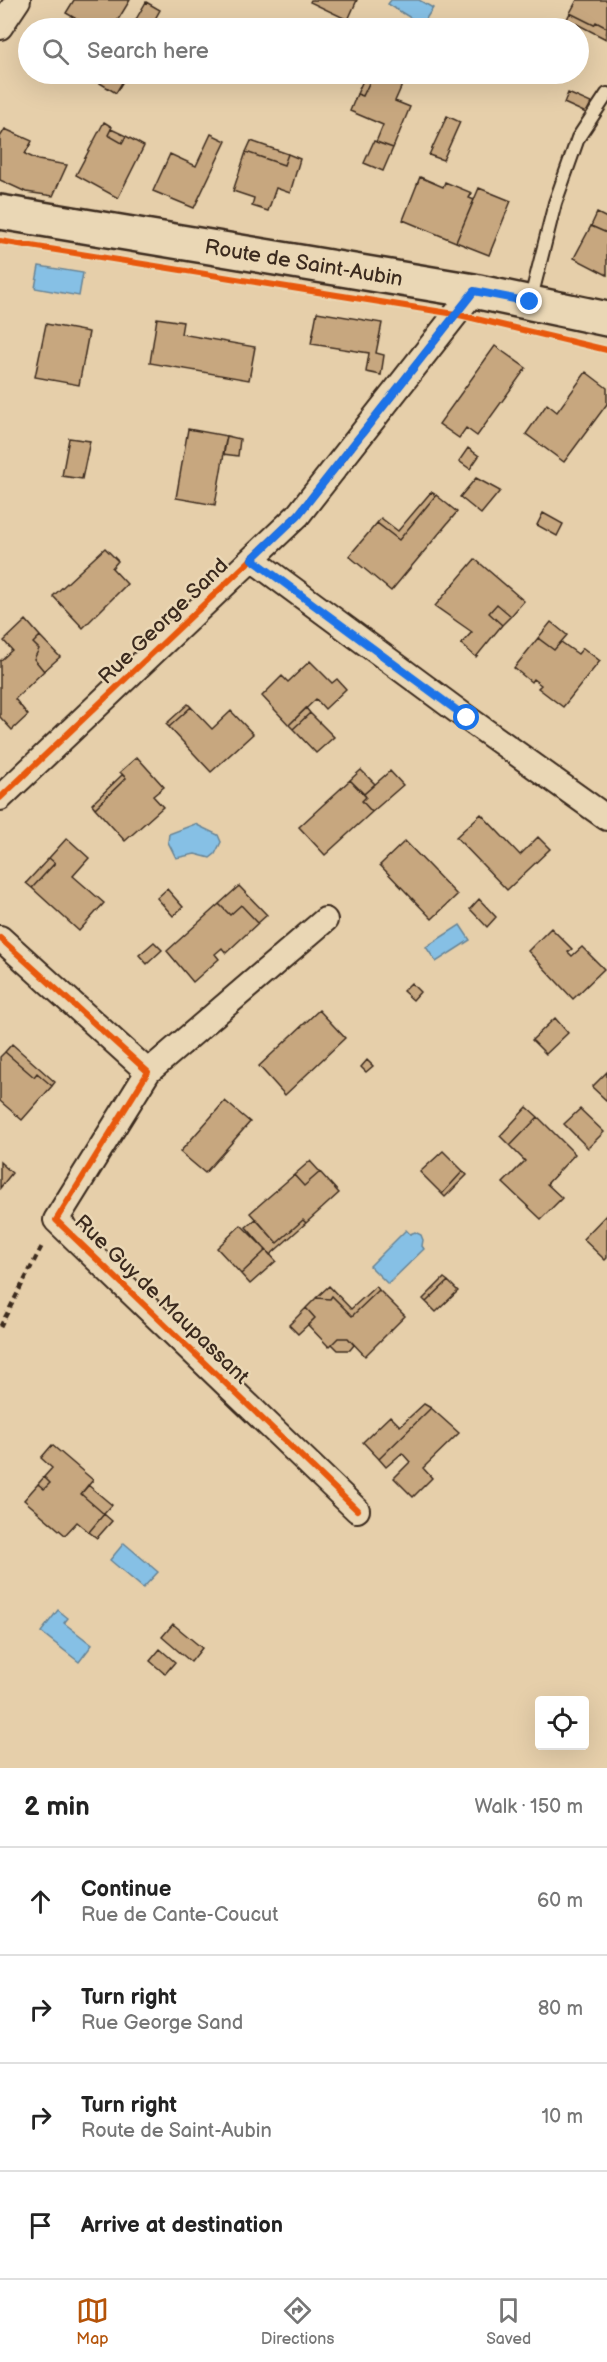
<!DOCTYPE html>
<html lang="en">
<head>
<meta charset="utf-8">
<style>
  :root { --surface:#fff; --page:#f6f6f6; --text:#222; --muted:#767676; --line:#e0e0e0; --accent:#b45309 }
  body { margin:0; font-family:"Balsamiq Sans",sans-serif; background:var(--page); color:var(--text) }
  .controls { position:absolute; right:18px; bottom:18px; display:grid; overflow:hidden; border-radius:6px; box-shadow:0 6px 24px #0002 }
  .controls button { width:54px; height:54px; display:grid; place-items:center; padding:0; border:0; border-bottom:2px solid var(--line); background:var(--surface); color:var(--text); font:30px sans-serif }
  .stop { position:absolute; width:18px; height:18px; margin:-14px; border:4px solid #1a73e8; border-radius:50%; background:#fff }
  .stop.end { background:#1a73e8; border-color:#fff; box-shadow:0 2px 6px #0008 }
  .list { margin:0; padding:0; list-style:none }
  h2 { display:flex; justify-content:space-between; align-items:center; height:78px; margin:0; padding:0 24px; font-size:26px }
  h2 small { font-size:20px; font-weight:400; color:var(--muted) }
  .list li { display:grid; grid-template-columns:39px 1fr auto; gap:18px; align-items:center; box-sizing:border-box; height:108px; padding:0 24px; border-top:2px solid var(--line) }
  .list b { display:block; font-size:22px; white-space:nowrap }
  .list p { margin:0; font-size:20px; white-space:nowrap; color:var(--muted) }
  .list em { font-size:20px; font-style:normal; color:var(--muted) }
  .icon { flex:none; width:33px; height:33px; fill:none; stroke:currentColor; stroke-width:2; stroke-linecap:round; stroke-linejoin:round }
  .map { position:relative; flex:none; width:607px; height:1768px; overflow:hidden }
  .search { position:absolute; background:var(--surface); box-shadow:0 6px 24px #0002; left:18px; right:18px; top:18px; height:66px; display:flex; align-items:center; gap:15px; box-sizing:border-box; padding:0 21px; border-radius:33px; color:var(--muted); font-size:22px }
  .sheet { height:510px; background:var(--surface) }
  nav { display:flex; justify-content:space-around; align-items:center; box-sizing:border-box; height:84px; border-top:2px solid var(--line); background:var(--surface); font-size:16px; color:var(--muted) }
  nav a { display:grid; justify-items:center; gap:3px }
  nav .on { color:var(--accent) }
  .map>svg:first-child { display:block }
</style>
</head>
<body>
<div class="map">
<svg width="607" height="1768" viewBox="0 0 607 1768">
  <rect width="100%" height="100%" fill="#e6cfaa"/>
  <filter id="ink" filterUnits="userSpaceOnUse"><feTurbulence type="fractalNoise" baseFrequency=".0167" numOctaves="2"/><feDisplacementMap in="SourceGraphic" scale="12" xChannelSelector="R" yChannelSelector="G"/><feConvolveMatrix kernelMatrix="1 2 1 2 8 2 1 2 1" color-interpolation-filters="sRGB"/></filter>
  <g filter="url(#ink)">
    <!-- water -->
    <path fill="#86c0e5" stroke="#688495" stroke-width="1.5" d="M391,0H419L433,8L422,25L388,4Z
      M39,266L83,273L79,296L35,288Z
      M195,824L218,835L221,842L215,854L210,858L195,854L176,858L168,842L169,834Z
      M460,925L470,940L436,962L426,947Z
      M406,1230L410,1234L415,1232L421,1235L423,1240L422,1246L424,1249L388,1284L370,1266Z
      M124,1543L158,1572L143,1588L110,1560Z
      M58,1610L68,1618L64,1623L92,1645L79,1662L41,1632Z"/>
    <!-- building -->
    <path fill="#c7a77f" stroke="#3b2a1e" stroke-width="1.5" d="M74,0H130L113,28H92L66,13Z
      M311,0H357L348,20L310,2Z
      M577,0H607V28L596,22L594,25L570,13Z
      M146,2L160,10L150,28H131Z
      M570,13L594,25L596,22L607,28L606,39L567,19Z
      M269,17L280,21L277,28H264Z
      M285,17L312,28H280Z
      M100,74H110L123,81L116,93L95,80Z
      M366,74H407L395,101L410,107L393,148L376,142L383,125L350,111L357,94L363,96L370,81L364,78Z
      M364,78L370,81L363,96L357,94Z
      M568,93L591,103L586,113L564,103Z
      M447,116L460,122L443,160L429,155Z
      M104,122L112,127L108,135L122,143L126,136L144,146L118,198L76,175Z
      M5,129L32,141L25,154L38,160L67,165L53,196L26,192L0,180V137Z
      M111,129L126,136L122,143L108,135Z
      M211,134L226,141L194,208L153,191L170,154L196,166Z
      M251,141L288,154L284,165L246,152Z
      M374,141L393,148L383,171L364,163Z
      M246,152L284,165L288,154L300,159L290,193L276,188L268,211L252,206L254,198L233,191Z
      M420,177L443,187L445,182L472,193L469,198L474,200L456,242L403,220Z
      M479,188L511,201L489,255L456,242Z
      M597,213L607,218V233L591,226Z
      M591,226L607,233V275L574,258Z
      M317,312L382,323L376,353L384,355L381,375L366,372L369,353L311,344Z
      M157,318L183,322L181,334L255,347L249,380L150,363Z
      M46,324L89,332L79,385L35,377Z
      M495,346L526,368L477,436L466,428L459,438L439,424Z
      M586,372L607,388V404L564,462L526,434L547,404L557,412Z
      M188,429L227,436L215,505L176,498Z
      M227,436L240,439L238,456L223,454Z
      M69,438L90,441L82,479L62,476Z
      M468,448L479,456L470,469L459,461Z
      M476,478L500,491L481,514L460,497Z
      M431,492L436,495L399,540L377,523L381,518L398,531Z
      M436,495L457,512L391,591L349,556L377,523L399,540Z
      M543,513L563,524L557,536L537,525Z
      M105,548L118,561L112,568L127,584L83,628L53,596Z
      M475,559L524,601L511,616L497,604L489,613L502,625L476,657L461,644L472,632L435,606Z
      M497,604L511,616L502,625L489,613Z
      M26,620L40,636L33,643L39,649L34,659L44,671L15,699L28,715L12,730L0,717V661L12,650L4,641Z
      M551,622L567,635L554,650L538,638Z
      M40,636L60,657L44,671L34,659L39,649L33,643Z
      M538,638L554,650L561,642L578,654L583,648L600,661L563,707L538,688L541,685L533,679L531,682L514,668Z
      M310,661L332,683L337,679L346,689L325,709L316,699L289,725L262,696L282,676L288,682Z
      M188,704L191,707L169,727L166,724Z
      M191,707L212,729L231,711L253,734L211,772L169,727Z
      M306,708L310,713L293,729L289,725Z
      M310,713L334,737L316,753L293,729Z
      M137,757L164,787L153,796L163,807L125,841L95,808L126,778L120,772Z
      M361,770L375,784L364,794L350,780Z
      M390,771L403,785L372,812L362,801L366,797L364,794Z
      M122,775L126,778L95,808L92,804Z
      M350,780L366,797L362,801L372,812L325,855L299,827Z
      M481,814L520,855L538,837L550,849L507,890L456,837Z
      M67,838L89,858L73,876L104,903L79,931L32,888L55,863L49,858Z
      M405,841L457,895L432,919L380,865Z
      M49,858L55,863L32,888L26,883Z
      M239,886L267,915L258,923L241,905L230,915L219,904Z
      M167,889L183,907L173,916L157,898Z
      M479,899L496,917L487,927L470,909Z
      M219,904L230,915L241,905L258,923L226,953L222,948L215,954L219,959L193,982L167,951Z
      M551,928L572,949L568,952L572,956L582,947L604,969L573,999L528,951Z
      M154,942L162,950L147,964L139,955Z
      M411,983L420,992L413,1000L403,991Z
      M319,1010L345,1038L285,1095L259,1066Z
      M555,1018L568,1033L546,1054L532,1040Z
      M12,1044L55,1082L52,1086L37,1073L34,1077L5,1052Z
      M5,1052L34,1077L37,1073L52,1086L22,1120L0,1101V1057Z
      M367,1060L373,1066L366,1072L361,1067Z
      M607,1072V1101L592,1087Z
      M225,1101L250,1122L205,1173L180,1152Z
      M527,1107L538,1117L510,1146L500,1136Z
      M580,1109L604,1132L588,1148L564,1124Z
      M538,1117L575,1154L547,1184L562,1198L541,1219L503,1183L525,1161L510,1146Z
      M443,1151L463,1171L442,1194L420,1172Z
      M310,1161L320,1172L304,1186L294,1175Z
      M0,1162L12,1173L0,1188Z
      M463,1171L467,1175L445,1197L442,1194Z
      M320,1172L339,1193L306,1223L303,1220L277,1243L250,1213L294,1175L304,1186Z
      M607,1214V1258L605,1260L583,1239Z
      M256,1219L277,1243L303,1220L306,1223L270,1255L246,1227Z
      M241,1225L266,1250L241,1274L217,1248Z
      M266,1250L276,1261L250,1284L241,1274Z
      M444,1278L448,1281L426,1302L423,1299Z
      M448,1281L458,1291L436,1312L426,1302Z
      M329,1286L351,1309L376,1286L379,1290L352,1316L332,1296L330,1299L316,1298Z
      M379,1290L405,1316L365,1356L348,1338H338L329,1347L308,1325L315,1318L306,1308L316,1298L330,1299L332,1296L352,1316Z
      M306,1308L315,1318L298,1334L289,1325Z
      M338,1338H348L354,1345L350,1350H338L332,1344Z
      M424,1404L431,1408L379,1459L363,1442L390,1416L400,1426Z
      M431,1408L459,1433L423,1468L432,1478L413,1497L394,1478L410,1462L402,1453L386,1467L379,1459Z
      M52,1445L93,1480L81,1494L104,1514L89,1532L77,1522L65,1535L24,1500L38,1484L44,1489L50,1483L44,1477L52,1468L41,1458Z
      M44,1477L50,1483L44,1489L38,1484Z
      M88,1485L112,1505L104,1514L81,1494Z
      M104,1514L112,1521L97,1538L89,1532Z
      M173,1624L202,1648L191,1662L162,1637Z
      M160,1649L175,1662L165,1674L150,1661Z"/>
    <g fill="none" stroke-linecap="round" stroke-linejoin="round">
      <defs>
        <path id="lane" d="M530,302L555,203L578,138L607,94"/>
        <path id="street" d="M0,27L18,0
          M252,559L467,718L607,818
          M0,798L298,515L474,291
          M0,938L148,1072L56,1220L357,1510
          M148,1072L325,920"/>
        <g id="secondary">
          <path id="s1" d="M0,212L474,291L607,319"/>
        </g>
      </defs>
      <!-- lane casing -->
      <use href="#lane" stroke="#3b2a1e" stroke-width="16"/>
      <!-- street casing -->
      <use href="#street" stroke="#3b2a1e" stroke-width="28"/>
      <!-- secondary casing -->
      <use href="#secondary" stroke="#3b2a1e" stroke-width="38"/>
      <!-- path -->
      <path stroke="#3b2a1e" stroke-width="4" stroke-dasharray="6 4.5" stroke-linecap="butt" d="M0,1327L43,1244"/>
      <!-- lane -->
      <use href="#lane" stroke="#ead7b5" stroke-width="12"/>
      <!-- street -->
      <use href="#street" stroke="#ead7b5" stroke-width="24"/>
      <!-- secondary -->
      <use href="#secondary" stroke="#ead7b5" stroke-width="33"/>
      <defs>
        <path id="cycleway" d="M0,241L455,314L607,350
          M0,798L298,515L474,291
          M0,938L148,1072L56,1220L357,1510"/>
      </defs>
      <!-- cycleway casing -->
      <use href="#cycleway" stroke="#ead7b5" stroke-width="10"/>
      <!-- cycleway -->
      <use href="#cycleway" stroke="#e8590c" stroke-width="6"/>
    </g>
  </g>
  <g fill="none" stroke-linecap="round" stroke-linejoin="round" filter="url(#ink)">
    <!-- route -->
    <path stroke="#1a73e8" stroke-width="8" d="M467,718L252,559L298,515L474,291L530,302"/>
  </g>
  <g text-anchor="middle" stroke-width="5" stroke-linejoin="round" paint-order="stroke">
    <!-- street labels -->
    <g font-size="21" fill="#3b2a1e" stroke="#ead7b5">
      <text dy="7" stroke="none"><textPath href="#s1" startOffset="308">Route de Saint-Aubin</textPath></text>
      <text transform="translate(163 621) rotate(-44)" y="7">Rue George Sand</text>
      <text transform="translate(162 1299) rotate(44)" y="7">Rue Guy de Maupassant</text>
    </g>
  </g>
</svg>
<div class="controls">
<button><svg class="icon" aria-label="locate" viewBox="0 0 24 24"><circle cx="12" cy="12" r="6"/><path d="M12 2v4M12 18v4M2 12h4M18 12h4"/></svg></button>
</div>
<div class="stop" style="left:467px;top:718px"></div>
<div class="stop end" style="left:530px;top:302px"></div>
<div class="search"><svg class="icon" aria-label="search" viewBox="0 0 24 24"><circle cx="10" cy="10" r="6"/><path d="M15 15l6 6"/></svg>Search here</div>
</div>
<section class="sheet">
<h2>2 min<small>Walk · 150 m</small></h2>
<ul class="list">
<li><svg class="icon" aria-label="ahead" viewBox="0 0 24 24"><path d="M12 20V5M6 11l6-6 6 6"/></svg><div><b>Continue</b><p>Rue de Cante-Coucut</p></div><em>60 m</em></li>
<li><svg class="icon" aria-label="right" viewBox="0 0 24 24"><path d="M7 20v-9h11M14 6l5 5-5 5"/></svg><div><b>Turn right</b><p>Rue George Sand</p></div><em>80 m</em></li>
<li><svg class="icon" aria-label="right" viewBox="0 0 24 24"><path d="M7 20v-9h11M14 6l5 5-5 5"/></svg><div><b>Turn right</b><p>Route de Saint-Aubin</p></div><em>10 m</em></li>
<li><svg class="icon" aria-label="arrive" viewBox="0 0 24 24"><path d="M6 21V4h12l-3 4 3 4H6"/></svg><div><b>Arrive at destination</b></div></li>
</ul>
</section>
<nav>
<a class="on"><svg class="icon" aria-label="map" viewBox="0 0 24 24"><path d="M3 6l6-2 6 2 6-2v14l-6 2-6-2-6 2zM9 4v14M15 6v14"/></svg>Map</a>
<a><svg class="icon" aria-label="directions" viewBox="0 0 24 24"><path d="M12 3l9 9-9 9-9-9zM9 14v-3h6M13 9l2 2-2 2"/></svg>Directions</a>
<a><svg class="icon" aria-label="saved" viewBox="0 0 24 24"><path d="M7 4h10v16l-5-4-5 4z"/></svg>Saved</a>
</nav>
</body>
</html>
